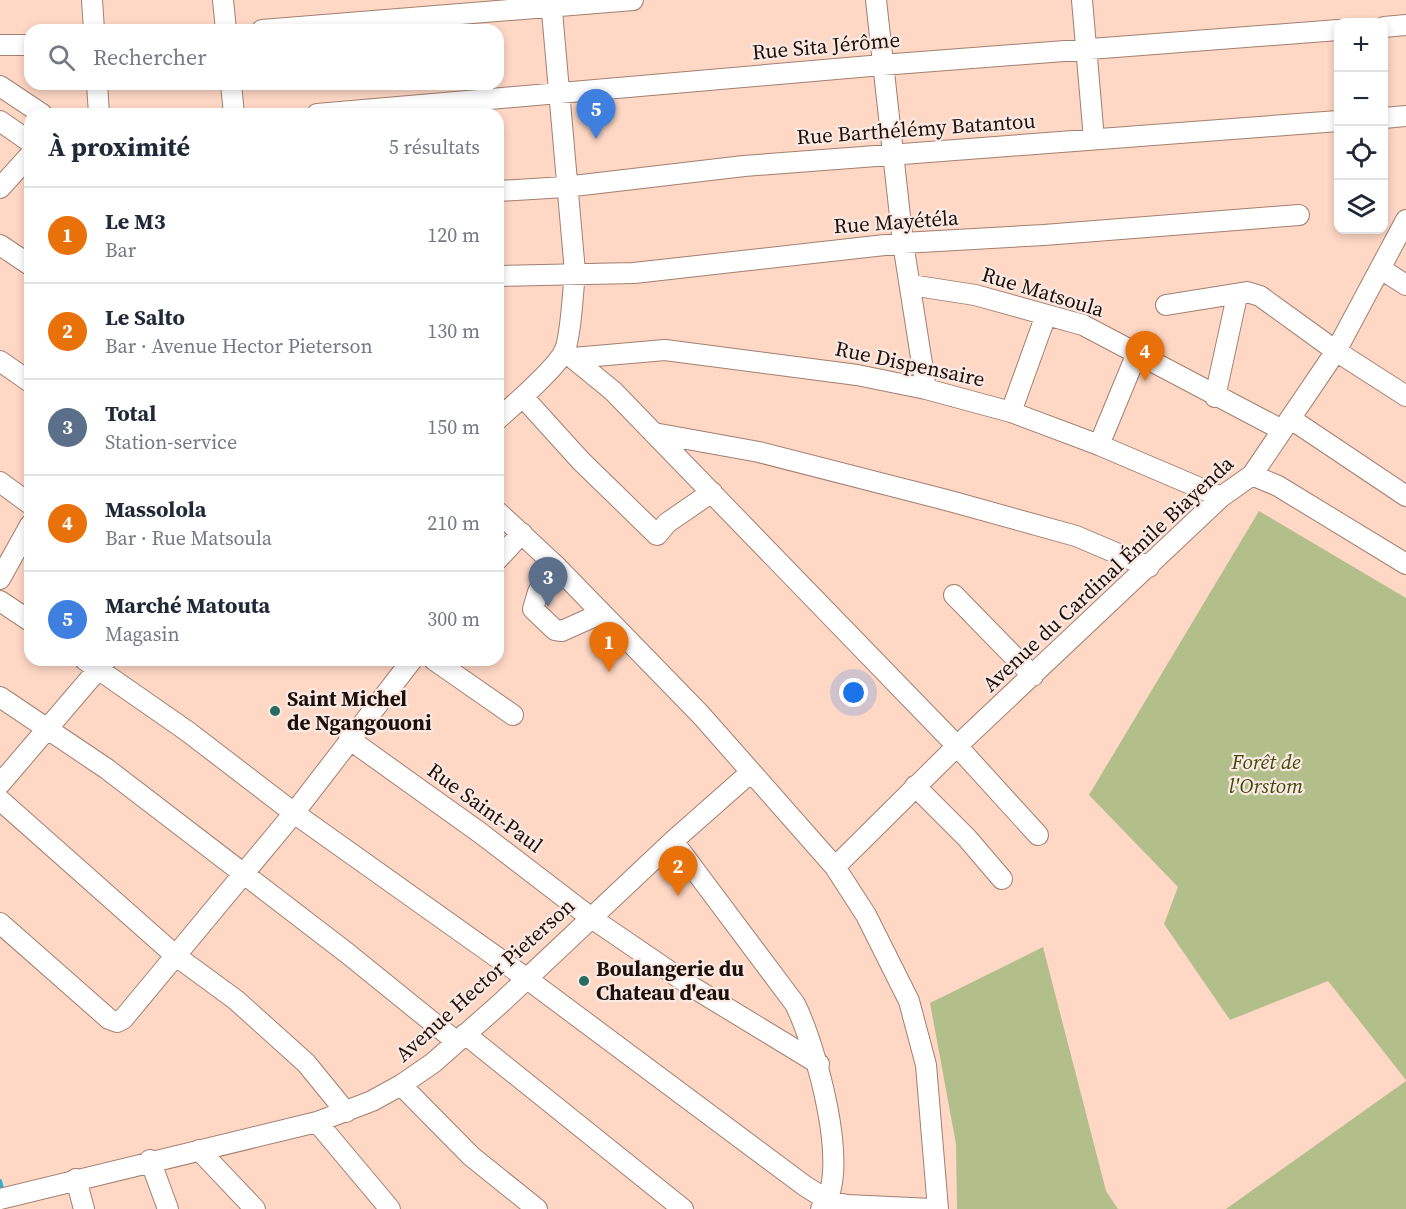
<!DOCTYPE html>
<html lang="fr">
<head>
<meta charset="utf-8">
<style>
  :root { --surface:#fff; --page:#f6f6f7; --text:#1f2937; --muted:#747a83; --line:#e0e1e3; --accent:#111827 }
  body { margin:0; font-family:"Source Serif 4",serif; background:var(--page); color:var(--text) }
  .controls { position:absolute; right:18px; top:18px; display:grid; overflow:hidden; border-radius:12px; box-shadow:0 3px 9px #0003 }
  .controls button { width:54px; height:54px; display:grid; place-items:center; padding:0; border:0; border-bottom:2px solid var(--line); background:var(--surface); color:var(--text); font:30px sans-serif }
  .you { position:absolute; left:854px; top:693px; width:21px; height:21px; margin:-15px; border:4px solid #fff; border-radius:50%; background:#1a73e8; box-shadow:0 0 0 9px #1a73e833 }
  .badge { display:grid; place-items:center; width:39px; height:39px; border-radius:50%; background:var(--accent); color:#fff; font-size:20px; font-weight:700 }
  .pin { position:absolute; translate:-50% -50px; filter:drop-shadow(0 2px 3px #0008) }
  .pin::after { content:''; position:absolute; top:32px; width:21px; height:18px; background:inherit; clip-path:polygon(0 0,100% 0,50% 100%) }
  .list { margin:0; padding:0; list-style:none }
  h2 { display:flex; justify-content:space-between; align-items:center; height:78px; margin:0; padding:0 24px; font-size:26px }
  h2 small { font-size:20px; font-weight:400; color:var(--muted) }
  .list li { display:grid; grid-template-columns:39px 1fr auto; gap:18px; align-items:center; box-sizing:border-box; height:96px; padding:0 24px; border-top:2px solid var(--line) }
  .list b { display:block; font-size:22px; white-space:nowrap }
  .list p { margin:0; font-size:20px; white-space:nowrap; color:var(--muted) }
  .list em { font-size:20px; font-style:normal; color:var(--muted) }
  .icon { flex:none; width:33px; height:33px; fill:none; stroke:currentColor; stroke-width:2; stroke-linecap:round; stroke-linejoin:round }
  .map { position:relative; flex:none; width:1406px; height:1209px; overflow:hidden }
  .search { position:absolute; background:var(--surface); box-shadow:0 3px 9px #0003; left:24px; top:24px; width:480px; height:66px; display:flex; align-items:center; gap:15px; box-sizing:border-box; padding:0 21px; border-radius:18px; color:var(--muted); font-size:22px }
  .panel { position:absolute; background:var(--surface); box-shadow:0 3px 9px #0003; left:24px; top:108px; width:480px; height:558px; border-radius:18px }
  .map>svg:first-child { display:block }
</style>
</head>
<body>
<div class="map">
<svg width="1406" height="1209" viewBox="0 0 1406 1209">
  <rect width="100%" height="100%" fill="#fed7c5"/>
  <!-- green -->
  <path fill="#b3bf8a" d="M1259,511L1406,598V1080L1328,981L1230,1020L1164,924L1178,887L1089,795Z
    M1043,947L1106,1191L1118,1209H957L956,1144L930,1003Z
    M1406,1081V1209H1226Z"/>
  <g fill="none" stroke-linecap="round" stroke-linejoin="round">
    <!-- stream -->
    <path stroke="#32b1ca" stroke-width="4" d="M0,1181L2,1188"/>
    <defs>
      <path id="minor" d="M92,0L94,30
        M223,0L226,30
        M876,0L903,243L926,389
        M1082,0L1094,139
        M1384,27L1406,25
        M262,30L633,0
        M0,45H30
        M97,84L99,114
        M231,84L234,114
        M0,86L42,114
        M317,114L882,65L1338,30
        M1384,118L1406,116
        M0,121L30,142
        M0,188L30,155
        M498,191L565,187L744,166L1338,121
        M0,245L30,265
        M1381,269L1406,285
        M498,276L634,273L903,243L1044,235L1299,215
        M911,285L975,295L1083,325L1282,430
        M1166,305L1247,292L1260,296L1336,351L1406,396
        M564,351L613,391L957,746L1038,835
        M573,358L665,350L857,375L926,389L1011,412L1099,445L1221,497
        M0,361L30,382
        M523,397L581,461L657,535L667,523L712,492
        M1215,397L1237,296
        M1011,412L1046,315
        M498,419C514,405 554,370 564,352C571,338 573,290 575,272L551,0
        M1291,419L1406,496
        M654,433L759,452L950,501L1076,536L1149,567
        M1099,445L1137,353
        M1252,475L1278,486L1406,564
        M0,482L30,504
        M498,512L555,565L701,715L835,867L866,915L909,1001L926,1065L938,1209
        M498,559L522,533
        M555,565L538,592L533,609L555,630L562,631L602,613
        M0,579L30,525
        M954,595L1033,676
        M0,601L30,621
        M85,660L187,731L294,813L526,978L805,1186L829,1201L847,1205L932,1209
        M434,660L513,715
        M0,697L107,769L347,953L457,1042
        M349,739L479,832L590,917L694,988L819,1064
        M0,784L106,660
        M915,786L967,838L1002,879
        M0,800L176,956L236,1000L306,1063L346,1112
        M673,841L795,1004C815,1044 853,1174 821,1209
        M835,867L957,746L1221,497L1252,475L1336,351L1406,220
        M0,923L109,1019L117,1022L123,1019L294,813L412,660
        M465,1034L683,1209
        M401,1085L471,1156L537,1209
        M317,1122L390,1209
        M199,1150L255,1209
        M150,1160L168,1209
        M76,1179L84,1209
        M0,1199L317,1122L372,1101L401,1085L433,1063L501,1003L673,841L750,773"/>
    </defs>
    <!-- minor casing -->
    <use href="#minor" stroke="#a27f6f" stroke-width="22"/>
    <!-- minor -->
    <use href="#minor" stroke="#fff" stroke-width="20"/>
  </g>
  <!-- markers -->
  <g fill="#276c5f" stroke="#faeae3" stroke-width="2">
    <circle cx="275" cy="711" r="6"/>
    <circle cx="584" cy="981" r="6"/>
  </g>
  <g text-anchor="middle" stroke-width="4.5" stroke-linejoin="round" paint-order="stroke">
    <!-- street labels -->
    <g font-size="21" fill="#1d100a" stroke="#faeae3">
      <text transform="translate(826 46) rotate(-5)" y="7">Rue Sita Jérôme</text>
      <text transform="translate(916 129) rotate(-4)" y="7">Rue Barthélémy Batantou</text>
      <text transform="translate(896 222) rotate(-4)" y="7">Rue Mayétéla</text>
      <text transform="translate(1043 292) rotate(17)" y="7">Rue Matsoula</text>
      <text transform="translate(910 364) rotate(12)" y="7">Rue Dispensaire</text>
      <text transform="translate(1108 574) rotate(-43)" y="7">Avenue du Cardinal Émile Biayenda</text>
      <text transform="translate(485 808) rotate(36)" y="7">Rue Saint-Paul</text>
      <text transform="translate(485 980) rotate(-42)" y="7">Avenue Hector Pieterson</text>
    </g>
    <!-- poi labels -->
    <g font-size="21" font-weight="bold" fill="#1d100a" stroke="#faeae3" text-anchor="start">
      <text x="287" y="706">Saint Michel<tspan x="287" dy="24">de Ngangouoni</tspan></text>
      <text x="596" y="976">Boulangerie du<tspan x="596" dy="24">Chateau d'eau</tspan></text>
    </g>
    <!-- park labels -->
    <g font-size="21" font-style="italic" fill="#3f4908" stroke="#faeae3">
      <text x="1266" y="769">Forêt de<tspan x="1266" dy="24">l'Orstom</tspan></text>
    </g>
  </g>
</svg>
<div class="controls">
<button>+</button>
<button>−</button>
<button><svg class="icon" aria-label="locate" viewBox="0 0 24 24"><circle cx="12" cy="12" r="6"/><path d="M12 2v4M12 18v4M2 12h4M18 12h4"/></svg></button>
<button><svg class="icon" aria-label="layers" viewBox="0 0 24 24"><path d="M12 4l9 5-9 5-9-5zM3 14l9 5 9-5"/></svg></button>
</div>
<div class="you"></div>
<div class="pin badge" style="left:609px;top:672px;background:#e8710a">1</div>
<div class="pin badge" style="left:678px;top:896px;background:#e8710a">2</div>
<div class="pin badge" style="left:548px;top:607px;background:#5c6f8a">3</div>
<div class="pin badge" style="left:1145px;top:381px;background:#e8710a">4</div>
<div class="pin badge" style="left:596px;top:139px;background:#3f7fe0">5</div>
<div class="search"><svg class="icon" aria-label="search" viewBox="0 0 24 24"><circle cx="10" cy="10" r="6"/><path d="M15 15l6 6"/></svg>Rechercher</div>
<section class="panel">
<h2>À proximité<small>5 résultats</small></h2>
<ul class="list">
<li><span class="badge" style="background:#e8710a">1</span><div><b>Le M3</b><p>Bar</p></div><em>120 m</em></li>
<li><span class="badge" style="background:#e8710a">2</span><div><b>Le Salto</b><p>Bar · Avenue Hector Pieterson</p></div><em>130 m</em></li>
<li><span class="badge" style="background:#5c6f8a">3</span><div><b>Total</b><p>Station-service</p></div><em>150 m</em></li>
<li><span class="badge" style="background:#e8710a">4</span><div><b>Massolola</b><p>Bar · Rue Matsoula</p></div><em>210 m</em></li>
<li><span class="badge" style="background:#3f7fe0">5</span><div><b>Marché Matouta</b><p>Magasin</p></div><em>300 m</em></li>
</ul>
</section>
</div>
</body>
</html>
